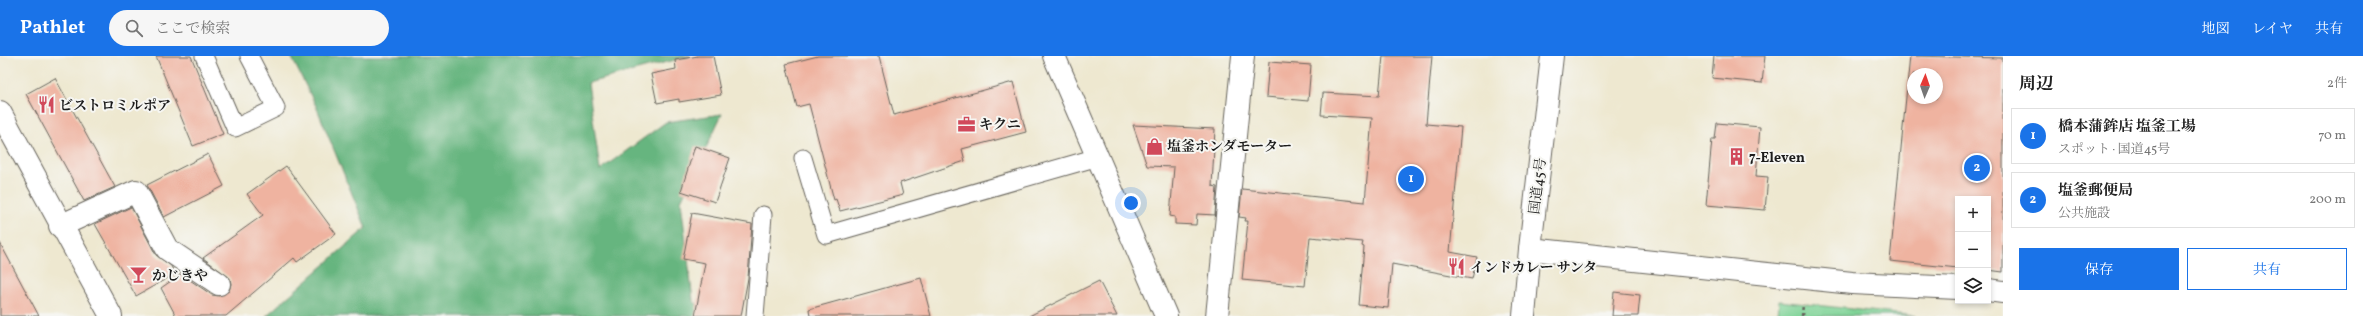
<!DOCTYPE html>
<html lang="ja">
<head>
<meta charset="utf-8">
<style>
  :root { --surface:#fff; --page:#f6f6f6; --text:#222; --muted:#767676; --line:#e0e0e0; --accent:#1a73e8 }
  body { margin:0; font-family:Vollkorn,"Noto Serif JP",serif; background:var(--page); color:var(--text) }
  .controls { position:absolute; right:12px; bottom:12px; display:grid; overflow:hidden; border-radius:0px; box-shadow:0 2px 6px #0003 }
  .controls button { width:36px; height:36px; display:grid; place-items:center; padding:0; border:0; border-bottom:1px solid var(--line); background:var(--surface); color:var(--text); font:20px sans-serif }
  .compass { position:absolute; left:1907px; top:12px; width:36px; height:36px; border-radius:50%; background:var(--surface); box-shadow:0 2px 6px #0003; rotate:2deg }
  .you { position:absolute; left:1131px; top:147px; width:14px; height:14px; margin:-10px; border:3px solid #fff; border-radius:50%; background:#1a73e8; box-shadow:0 0 0 6px #1a73e833 }
  .badge { display:grid; place-items:center; width:26px; height:26px; border-radius:50%; background:var(--accent); color:#fff; font-size:13px; font-weight:700 }
  .pin { position:absolute; translate:-50% -50%; border:2px solid #fff; box-shadow:0 1px 4px #0006 }
  .list { margin:0; padding:0; list-style:none }
  h2 { display:flex; justify-content:space-between; align-items:center; height:52px; margin:0; padding:0 16px; font-size:17px }
  h2 small { font-size:13px; font-weight:400; color:var(--muted) }
  .list li { display:grid; grid-template-columns:26px 1fr auto; gap:12px; align-items:center; box-sizing:border-box; height:56px; margin:0 8px 8px; padding:0 8px; border:1px solid var(--line); border-radius:0px }
  .list b { display:block; font-size:15px; white-space:nowrap }
  .list p { margin:0; font-size:13px; white-space:nowrap; color:var(--muted) }
  .list em { font-size:13px; font-style:normal; color:var(--muted) }
  .actions { display:flex; gap:8px; padding:12px 16px }
  .actions a { flex:1; padding:9px 0; border:1px solid var(--accent); border-radius:0px; text-align:center; font-size:14px; color:var(--accent) }
  .actions .main { background:var(--accent); color:#fff }
  .icon { flex:none; width:22px; height:22px; fill:none; stroke:currentColor; stroke-width:2; stroke-linecap:round; stroke-linejoin:round }
  .map { position:relative; flex:none; width:2003px; height:260px; overflow:hidden }
  header { display:flex; align-items:center; gap:24px; box-sizing:border-box; height:56px; padding:0 20px; background:var(--accent); color:#fff }
  header strong { font-size:19px }
  nav { display:flex; gap:22px; margin-inline-start:auto; font-size:14px }
  .search { width:280px; height:36px; background:var(--page); display:flex; align-items:center; gap:10px; box-sizing:border-box; padding:0 14px; border-radius:22px; color:var(--muted); font-size:15px }
  main { display:flex }
  aside { flex:1; background:var(--surface) }
  .map>svg:first-child { display:block }
</style>
</head>
<body>
<header>
<strong>Pathlet</strong>
<div class="search"><svg class="icon" aria-label="search" viewBox="0 0 24 24"><circle cx="10" cy="10" r="6"/><path d="M15 15l6 6"/></svg>ここで検索</div>
<nav><a>地図</a><a>レイヤ</a><a>共有</a></nav>
</header>
<main>
<div class="map">
<svg width="2003" height="260" viewBox="0 0 2003 260">
  <rect width="100%" height="100%" fill="#f6f6f2"/>
  <filter id="ink" filterUnits="userSpaceOnUse"><feTurbulence type="fractalNoise" baseFrequency=".025" numOctaves="2"/><feDisplacementMap in="SourceGraphic" scale="8" xChannelSelector="R" yChannelSelector="G"/><feConvolveMatrix kernelMatrix="1 2 1 2 8 2 1 2 1" color-interpolation-filters="sRGB"/></filter>
  <filter id="wash" filterUnits="userSpaceOnUse"><feTurbulence type="fractalNoise" baseFrequency=".012" numOctaves="4" result="noise"/><feDisplacementMap in="SourceGraphic" scale="16" xChannelSelector="R" yChannelSelector="G"/><feGaussianBlur stdDeviation="0.9" result="paint"/><feColorMatrix in="noise" values="0 0 0 0 0 0 0 0 0 0 0 0 0 0 0 0 0 1.4 0 .05"/><feComposite in="paint" operator="in"/></filter>
  <g filter="url(#wash)">
    <rect width="100%" height="100%" fill="#eee8d0"/>
    <!-- green -->
    <path fill="#7ed396" stroke="#4d7859" d="M1779,245L1915,260H1778Z"/>
    <!-- forest -->
    <path fill="#66b57f" stroke="#41684e" d="M291,0H690L588,27L600,114L666,66L722,58L681,145L693,245L711,260H266L366,172L316,50Z"/>
    <g id="blocks">
      <!-- building -->
      <path fill="#efb3a0" fill-rule="evenodd" d="M156,0H191L223,78L193,90Z
        M698,0H713L721,39L679,46V43L657,47L651,18L676,13L675,4Z
        M818,0H879L894,59L1013,26L1026,76L962,93L965,105L900,127L903,139L840,155L836,143L834,144L809,48L797,51L786,8Z
        M1383,0H1432L1426,68L1461,71L1450,196L1477,201L1472,223L1392,208L1388,252L1359,249L1364,191L1362,190L1363,186L1310,181L1305,230L1242,224L1248,165H1245L1246,162L1239,161L1242,133L1365,146L1372,62L1321,59L1323,37L1379,40Z
        M1714,0H1765L1762,27L1712,22Z
        M1910,0L2003,2V216L1988,214V143H1958V212L1890,205ZM1913,18H1937V42H1913Z
        M1269,6L1311,9L1308,45L1266,41Z
        M55,22L115,131L84,145L26,38Z
        M1717,67L1760,71L1756,120L1768,121L1765,154L1706,149L1712,83H1715Z
        M1133,69L1215,73L1212,130L1217,131L1215,159L1197,158L1196,169L1175,168V161L1170,160L1174,111L1147,110Z
        M695,90L730,102L715,146L681,135Z
        M208,98L224,130L164,161L147,129Z
        M286,110L336,178L297,206L294,202L226,260H176L161,232L181,218L212,239L219,240L229,235L231,228L230,222L203,202L263,159L247,138Z
        M131,151L156,199L171,210L175,218L136,240L95,168Z
        M692,157L752,168L748,222L741,260H695L705,207L683,203Z
        M0,187L39,260H0Z
        M921,222L931,260H810L809,253Z
        M1099,225L1117,260H1029Z
        M1614,236L1640,239L1638,260H1612Z"/>
    </g>
  </g>
  <g filter="url(#ink)">
    <use href="#blocks" fill-opacity="0" stroke="#66635b" stroke-width="1"/>
    <g fill="none" stroke-linecap="round" stroke-linejoin="round">
      <defs>
        <path id="lane" d="M204,0L235,72L276,52L249,0
          M803,102L826,179L1098,101
          M755,260L763,159"/>
        <path id="street" d="M60,170L136,135L167,193L219,228
          M1217,260L1243,0"/>
        <path id="secondary" d="M1054,0L1166,260
          M0,56L111,260
          M1530,193L1852,227L1958,232
          M1988,234L2003,236"/>
        <path id="highway" d="M1524,260L1530,193L1552,0"/>
      </defs>
      <!-- lane casing -->
      <use href="#lane" stroke="#66635b" stroke-width="19"/>
      <!-- street casing -->
      <use href="#street" stroke="#66635b" stroke-width="24"/>
      <!-- secondary casing -->
      <use href="#secondary" stroke="#66635b" stroke-width="24"/>
      <!-- highway casing -->
      <use href="#highway" stroke="#66635b" stroke-width="24"/>
      <!-- path -->
      <path stroke="#66635b" stroke-width="2.5" stroke-dasharray="3 3" stroke-linecap="butt" d="M1802,260L1803,248"/>
      <!-- lane -->
      <use href="#lane" stroke="#fff" stroke-width="17"/>
      <!-- street -->
      <use href="#street" stroke="#fff" stroke-width="22"/>
      <!-- secondary -->
      <use href="#secondary" stroke="#fff" stroke-width="22"/>
      <!-- highway -->
      <use href="#highway" stroke="#fff" stroke-width="22"/>
    </g>
  </g>
  <!-- icons -->
  <defs>
    <symbol id="restaurant-bare" viewBox="-9 -9 18 18"><path d="M-5-6h1v4h1v-4h1v4h1v-4h1v5L-1.5 .5V6h-2V.5L-5-1ZM5-6V6H3V1.5H1.5Q1.5-4 5-6Z" fill="#d1495b" stroke="#f6f6f2" stroke-width="2.5" paint-order="stroke"/></symbol>
    <symbol id="office-bare" viewBox="-9 -9 18 18"><path d="M-6-3h4V-5.5h4V-3h4V5H-6ZM-1-4.5V-3h2v-1.5ZM-6 0V1H6V0Z" fill="#d1495b" stroke="#f6f6f2" stroke-width="2.5" paint-order="stroke"/></symbol>
    <symbol id="shop-bare" viewBox="-9 -9 18 18"><path d="M-5-2.5h2.3a2.7 3.5 0 0 1 5.4 0H5L5.5 6h-11ZM-1.5-2.5h3a1.5 2.3 0 0 0-3 0Z" fill="#d1495b" stroke="#f6f6f2" stroke-width="2.5" paint-order="stroke"/></symbol>
    <symbol id="building-bare" viewBox="-9 -9 18 18"><path d="M-4-6H4V6H1V3H-1V6H-4ZM-2.5-4.3h1.7v1.8h-1.7ZM.8-4.3h1.7v1.8H.8ZM-2.5-1h1.7V.8h-1.7ZM.8-1h1.7V.8H.8Z" fill="#d1495b" stroke="#f6f6f2" stroke-width="2.5" paint-order="stroke"/></symbol>
    <symbol id="bar-bare" viewBox="-9 -9 18 18"><path d="M-6-5H6L.8 .8V4.5H3.5V6h-7V4.5H-.8V.8Z" fill="#d1495b" stroke="#f6f6f2" stroke-width="2.5" paint-order="stroke"/></symbol>
  </defs>
  <g fill-rule="evenodd">
    <use href="#restaurant-bare" x="34" y="36" width="25" height="25"/>
    <use href="#office-bare" x="954" y="56" width="25" height="25"/>
    <use href="#shop-bare" x="1142" y="78" width="25" height="25"/>
    <use href="#building-bare" x="1724" y="88" width="25" height="25"/>
    <use href="#restaurant-bare" x="1444" y="198" width="25" height="25"/>
    <use href="#bar-bare" x="126" y="206" width="25" height="25"/>
  </g>
  <g text-anchor="middle" stroke-width="4" stroke-linejoin="round" paint-order="stroke">
    <!-- poi labels -->
    <g font-size="14" font-weight="bold" fill="#1c1c1c" stroke="#f6f6f2" text-anchor="start">
      <text x="59" y="54">ビストロミルポア</text>
      <text x="979" y="73">キクニ</text>
      <text x="1167" y="95">塩釜ホンダモーター</text>
      <text x="1749" y="106">7-Eleven</text>
      <text x="1470" y="216">インドカレー サンタ</text>
      <text x="152" y="224">かじきや</text>
    </g>
    <!-- street labels -->
    <g font-size="14" fill="#1c1c1c" stroke="#f6f6f2">
      <text transform="translate(1537 130) rotate(-83)" y="5">国道45号</text>
    </g>
  </g>
</svg>
<div class="controls">
<button>+</button>
<button>−</button>
<button><svg class="icon" aria-label="layers" viewBox="0 0 24 24"><path d="M12 4l9 5-9 5-9-5zM3 14l9 5 9-5"/></svg></button>
</div>
<svg class="compass" viewBox="-18 -18 36 36"><path d="M0-13l5 13h-10z" fill="#e53935"/><path d="M0 13l5-13h-10z" fill="#767676"/></svg>
<div class="you"></div>
<div class="pin badge" style="left:1411px;top:123px">1</div>
<div class="pin badge" style="left:1977px;top:112px">2</div>
</div>
<aside>
<h2>周辺<small>2件</small></h2>
<ul class="list">
<li><span class="badge">1</span><div><b>橋本蒲鉾店 塩釜工場</b><p>スポット · 国道45号</p></div><em>70 m</em></li>
<li><span class="badge">2</span><div><b>塩釜郵便局</b><p>公共施設</p></div><em>200 m</em></li>
</ul>
<div class="actions"><a class="main">保存</a><a>共有</a></div>
</aside>
</main>
</body>
</html>
